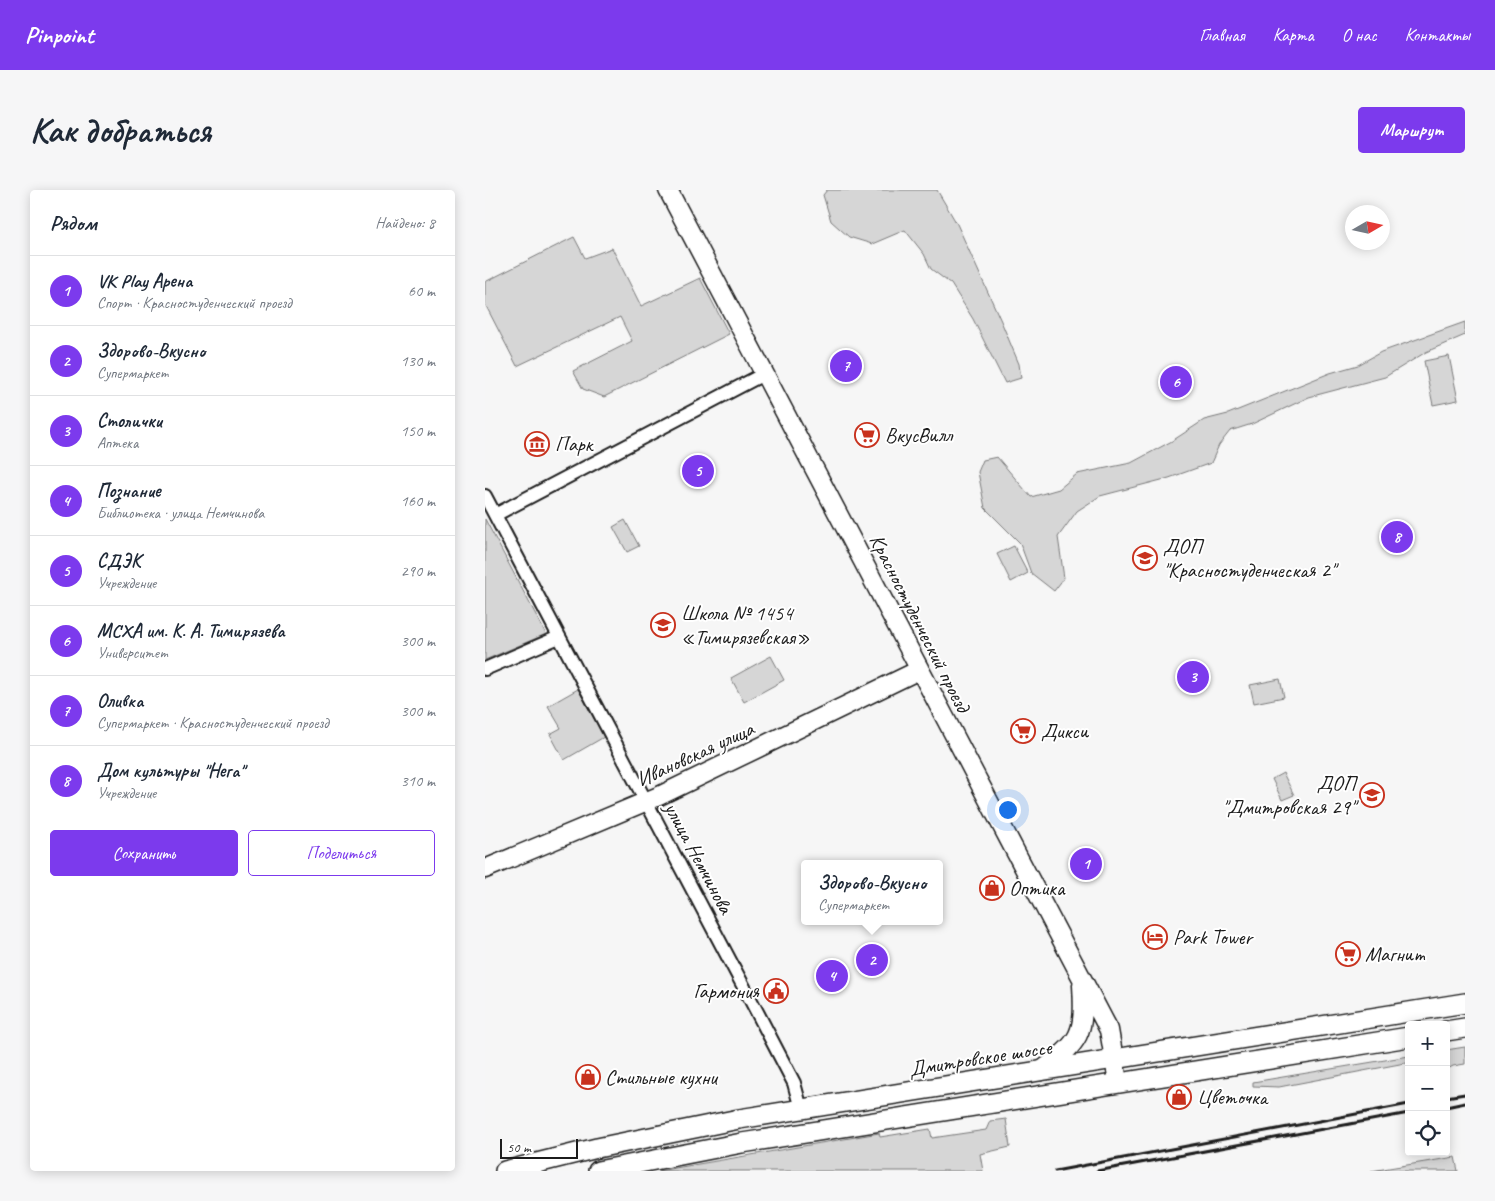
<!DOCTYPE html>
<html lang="ru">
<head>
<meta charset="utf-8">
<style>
  :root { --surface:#fff; --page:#f6f6f7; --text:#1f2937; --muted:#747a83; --line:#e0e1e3; --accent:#7c3aed }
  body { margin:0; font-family:Caveat,sans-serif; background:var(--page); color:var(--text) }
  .controls { position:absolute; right:15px; bottom:15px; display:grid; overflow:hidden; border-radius:5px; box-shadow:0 2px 12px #0003 }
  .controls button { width:45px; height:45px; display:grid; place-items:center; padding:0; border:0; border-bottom:1px solid var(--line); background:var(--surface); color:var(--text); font:25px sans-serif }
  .compass { position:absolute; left:860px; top:15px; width:45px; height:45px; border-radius:50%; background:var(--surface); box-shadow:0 2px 12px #0003; rotate:81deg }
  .scale { position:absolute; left:15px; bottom:12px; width:78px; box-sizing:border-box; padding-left:5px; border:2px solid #1c1c1c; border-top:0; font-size:14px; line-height:18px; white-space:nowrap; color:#1c1c1c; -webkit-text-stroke:4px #fff; paint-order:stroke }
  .you { position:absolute; left:522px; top:619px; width:18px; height:18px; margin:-12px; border:4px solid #fff; border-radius:50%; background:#1a73e8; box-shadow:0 0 0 8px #1a73e833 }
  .badge { display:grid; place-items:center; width:32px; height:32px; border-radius:50%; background:var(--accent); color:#fff; font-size:16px; font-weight:700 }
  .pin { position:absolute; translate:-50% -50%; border:2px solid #fff; box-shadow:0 1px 5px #0006 }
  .popup { position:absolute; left:316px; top:670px; width:142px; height:65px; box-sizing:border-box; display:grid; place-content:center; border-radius:5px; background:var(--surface); filter:drop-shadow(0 1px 4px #0005); font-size:16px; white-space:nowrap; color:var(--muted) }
  .popup b { font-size:19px; color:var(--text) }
  .popup::after { content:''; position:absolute; left:50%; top:100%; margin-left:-10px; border:10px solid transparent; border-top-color:var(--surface) }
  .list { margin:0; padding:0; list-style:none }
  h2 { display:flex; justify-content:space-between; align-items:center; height:65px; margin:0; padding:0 20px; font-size:21px }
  h2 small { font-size:16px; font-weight:400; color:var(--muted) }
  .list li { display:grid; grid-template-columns:32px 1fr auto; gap:15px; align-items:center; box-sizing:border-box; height:70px; padding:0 20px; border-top:1px solid var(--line) }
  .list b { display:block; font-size:19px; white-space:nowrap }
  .list p { margin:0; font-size:16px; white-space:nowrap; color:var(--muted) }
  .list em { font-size:16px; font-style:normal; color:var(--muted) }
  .actions { display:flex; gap:10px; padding:15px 20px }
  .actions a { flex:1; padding:11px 0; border:1px solid var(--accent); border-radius:5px; text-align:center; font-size:18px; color:var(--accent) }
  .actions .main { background:var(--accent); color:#fff }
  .icon { flex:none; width:28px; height:28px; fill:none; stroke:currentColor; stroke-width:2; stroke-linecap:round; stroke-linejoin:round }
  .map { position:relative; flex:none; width:980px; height:981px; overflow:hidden; border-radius:5px }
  header { display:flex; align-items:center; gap:30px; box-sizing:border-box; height:70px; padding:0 25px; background:var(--accent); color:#fff }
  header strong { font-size:24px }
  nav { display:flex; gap:28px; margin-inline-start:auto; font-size:18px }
  .intro { display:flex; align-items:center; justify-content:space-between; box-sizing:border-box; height:120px; padding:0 30px }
  h1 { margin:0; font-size:35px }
  .button { padding:12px 22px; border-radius:5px; background:var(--accent); color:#fff; font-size:18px; font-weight:700 }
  main { display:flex; gap:30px; padding:0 30px }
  aside { flex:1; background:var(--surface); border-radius:5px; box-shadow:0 2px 12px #0003 }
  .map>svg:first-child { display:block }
</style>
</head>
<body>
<header>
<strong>Pinpoint</strong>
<nav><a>Главная</a><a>Карта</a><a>О нас</a><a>Контакты</a></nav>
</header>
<div class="intro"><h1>Как добраться</h1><a class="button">Маршрут</a></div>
<main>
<aside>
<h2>Рядом<small>Найдено: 8</small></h2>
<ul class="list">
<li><span class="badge">1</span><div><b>VK Play Арена</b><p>Спорт · Красностуденческий проезд</p></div><em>60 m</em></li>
<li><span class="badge">2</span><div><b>Здорово-Вкусно</b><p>Супермаркет</p></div><em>130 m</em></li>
<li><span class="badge">3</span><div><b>Столички</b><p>Аптека</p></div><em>150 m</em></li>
<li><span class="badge">4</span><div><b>Познание</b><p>Библиотека · улица Немчинова</p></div><em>160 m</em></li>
<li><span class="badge">5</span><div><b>СДЭК</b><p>Учреждение</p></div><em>290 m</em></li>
<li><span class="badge">6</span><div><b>МСХА им. К. А. Тимирязева</b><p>Университет</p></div><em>300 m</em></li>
<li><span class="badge">7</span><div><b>Оливка</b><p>Супермаркет · Красностуденческий проезд</p></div><em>300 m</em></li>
<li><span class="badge">8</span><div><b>Дом культуры &quot;Нега&quot;</b><p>Учреждение</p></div><em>310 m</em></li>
</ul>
<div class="actions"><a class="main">Сохранить</a><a>Поделиться</a></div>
</aside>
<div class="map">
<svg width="980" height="981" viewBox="0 0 980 981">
  <rect width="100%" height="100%" fill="#f6f6f6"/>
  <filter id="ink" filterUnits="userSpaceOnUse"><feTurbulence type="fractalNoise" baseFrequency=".02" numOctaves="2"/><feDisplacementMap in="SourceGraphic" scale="10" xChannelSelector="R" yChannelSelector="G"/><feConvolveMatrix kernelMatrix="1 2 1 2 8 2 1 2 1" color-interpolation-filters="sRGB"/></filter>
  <g filter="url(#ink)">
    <!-- green -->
    <path fill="#d6d6d6" stroke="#797979" d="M342,0H452L472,34L516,131L534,174L536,188L520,193L488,129L466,94L446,79L439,64L420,40L387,54L364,47L346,31L338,5Z
      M89,47L100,68L127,58L156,116L215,88L244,144L119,207L98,199L88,181L147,151L135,127L32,176L0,114V92Z
      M980,132V145L941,162L900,187L824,207L767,234L745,241L734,255L726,273L684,288L615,306L592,321L573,347L579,388L569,401L546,383L535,353L500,318L493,282L498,270L512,267L546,307L574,299L592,284L646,273L687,251L719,230L743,224L845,183L873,175L896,162Z
      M964,166L973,210L948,215L939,171Z
      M0,329L61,444L0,470Z
      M140,330L154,356L142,362L128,337Z
      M529,356L543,383L526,392L512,364Z
      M286,466L299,490L259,512L246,488Z
      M795,489L799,507L769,513L765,495Z
      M93,499L119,547L79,570L65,544L76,538L63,516Z
      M798,583L809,605L797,610L787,589Z
      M980,857V874L968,876L961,880V860Z
      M924,866V874L920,873L794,897L768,896V892Z
      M521,929L525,957L495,964L498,981H173L394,943L395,947L445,939L447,948L501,940L505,931Z
      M970,967L973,981H886Z"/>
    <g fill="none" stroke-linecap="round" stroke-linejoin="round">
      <defs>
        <path id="street" d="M0,306L272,822L309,893L316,919
          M10,325L271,188
          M0,479L74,447"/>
        <path id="secondary" d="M183,0L624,840L633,892
          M0,679L174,606L434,480
          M556,881C596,851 600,845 597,795"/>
        <path id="primary" d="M961,841L980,838
          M20,981L112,958L254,929L980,813
          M113,981L257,953L924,847"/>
      </defs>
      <!-- street casing -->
      <use href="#street" stroke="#1c1c1c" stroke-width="16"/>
      <!-- secondary casing -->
      <use href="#secondary" stroke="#1c1c1c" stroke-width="21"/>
      <!-- primary casing -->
      <use href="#primary" stroke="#1c1c1c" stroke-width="22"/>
      <!-- street -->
      <use href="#street" stroke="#fff" stroke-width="12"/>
      <!-- secondary -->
      <use href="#secondary" stroke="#fff" stroke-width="18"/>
      <!-- primary -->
      <use href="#primary" stroke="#fff" stroke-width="19"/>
      <!-- rail -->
      <path stroke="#1c1c1c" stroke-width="3" d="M961,907L980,904
        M961,917L980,913
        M570,981L924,914
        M612,981L924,923"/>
    </g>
  </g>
  <!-- icons -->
  <defs>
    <symbol id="supermarket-ring" viewBox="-11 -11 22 22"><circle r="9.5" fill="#fff" stroke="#c8321e" stroke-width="1.5"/><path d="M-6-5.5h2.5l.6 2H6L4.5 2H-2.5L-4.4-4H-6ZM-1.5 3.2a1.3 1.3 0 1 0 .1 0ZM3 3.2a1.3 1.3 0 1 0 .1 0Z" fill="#c8321e"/></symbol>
    <symbol id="museum-ring" viewBox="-11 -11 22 22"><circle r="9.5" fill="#fff" stroke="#c8321e" stroke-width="1.5"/><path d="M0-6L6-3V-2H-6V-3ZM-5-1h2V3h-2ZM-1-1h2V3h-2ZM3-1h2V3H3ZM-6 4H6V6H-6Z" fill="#c8321e"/></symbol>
    <symbol id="school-ring" viewBox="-11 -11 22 22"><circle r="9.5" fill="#fff" stroke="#c8321e" stroke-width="1.5"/><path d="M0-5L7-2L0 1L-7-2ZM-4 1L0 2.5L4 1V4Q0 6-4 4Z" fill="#c8321e"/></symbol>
    <symbol id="shop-ring" viewBox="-11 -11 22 22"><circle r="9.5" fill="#fff" stroke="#c8321e" stroke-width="1.5"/><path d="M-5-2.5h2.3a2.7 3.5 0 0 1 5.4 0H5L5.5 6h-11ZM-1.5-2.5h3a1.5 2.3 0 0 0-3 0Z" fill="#c8321e"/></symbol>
    <symbol id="hotel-ring" viewBox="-11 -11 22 22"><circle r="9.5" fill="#fff" stroke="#c8321e" stroke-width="1.5"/><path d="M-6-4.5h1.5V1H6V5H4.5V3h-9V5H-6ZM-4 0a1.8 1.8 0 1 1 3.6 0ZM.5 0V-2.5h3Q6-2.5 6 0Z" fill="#c8321e"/></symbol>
    <symbol id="civic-ring" viewBox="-11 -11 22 22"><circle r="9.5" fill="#fff" stroke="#c8321e" stroke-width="1.5"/><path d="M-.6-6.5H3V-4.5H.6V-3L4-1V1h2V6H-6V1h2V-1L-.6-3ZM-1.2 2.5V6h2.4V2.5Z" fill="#c8321e"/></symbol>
  </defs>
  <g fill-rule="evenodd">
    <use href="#supermarket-ring" x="368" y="231" width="28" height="28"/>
    <use href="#museum-ring" x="38" y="240" width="28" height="28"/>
    <use href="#school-ring" x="646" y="354" width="28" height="28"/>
    <use href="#school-ring" x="164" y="421" width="28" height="28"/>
    <use href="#supermarket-ring" x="524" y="527" width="28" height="28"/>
    <use href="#school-ring" x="873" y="591" width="28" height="28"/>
    <use href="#shop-ring" x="493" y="684" width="28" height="28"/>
    <use href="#hotel-ring" x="656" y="733" width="28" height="28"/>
    <use href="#supermarket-ring" x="849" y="750" width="28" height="28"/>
    <use href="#civic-ring" x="277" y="787" width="28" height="28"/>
    <use href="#shop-ring" x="89" y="873" width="28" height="28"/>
    <use href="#shop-ring" x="680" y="893" width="28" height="28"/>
  </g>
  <g text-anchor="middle" stroke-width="4" stroke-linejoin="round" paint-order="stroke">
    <!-- poi labels -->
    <g font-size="21" fill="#1c1c1c" stroke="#fff" text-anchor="start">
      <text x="400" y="252">ВкусВилл</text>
      <text x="70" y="261">Парк</text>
      <text x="678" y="363">ДОП<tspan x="678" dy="24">"Красностуденческая 2"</tspan></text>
      <text x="196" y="430">Школа № 1454<tspan x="196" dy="24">«Тимирязевская»</tspan></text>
      <text x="556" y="548">Дикси</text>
      <text x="870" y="600" text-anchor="end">ДОП<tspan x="870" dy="24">"Дмитровская 29"</tspan></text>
      <text x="524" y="705">Оптика</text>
      <text x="688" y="754">Park Tower</text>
      <text x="880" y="771">Магнит</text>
      <text x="274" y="808" text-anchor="end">Гармония</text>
      <text x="120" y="894">Стильные кухни</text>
      <text x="712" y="914">Цветочка</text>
    </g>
    <!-- street labels -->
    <g font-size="21" fill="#1c1c1c" stroke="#fff">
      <text transform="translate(435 433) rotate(63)" y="7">Красностуденческий проезд</text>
      <text transform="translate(210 564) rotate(-25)" y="7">Ивановская улица</text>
      <text transform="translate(214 668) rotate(62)" y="7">улица Немчинова</text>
      <text transform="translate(495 868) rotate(-9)" y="7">Дмитровское шоссе</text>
    </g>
  </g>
</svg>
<div class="controls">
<button>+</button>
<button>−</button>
<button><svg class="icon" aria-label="locate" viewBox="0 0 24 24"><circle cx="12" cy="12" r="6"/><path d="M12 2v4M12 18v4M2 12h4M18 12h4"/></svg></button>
</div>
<svg class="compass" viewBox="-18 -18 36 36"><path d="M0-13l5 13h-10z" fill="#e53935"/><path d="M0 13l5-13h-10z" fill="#747a83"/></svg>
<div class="scale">50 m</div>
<div class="you"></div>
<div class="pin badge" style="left:601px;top:674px">1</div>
<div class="pin badge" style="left:387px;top:770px">2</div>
<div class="popup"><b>Здорово-Вкусно</b>Супермаркет</div>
<div class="pin badge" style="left:708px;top:487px">3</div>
<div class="pin badge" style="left:347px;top:786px">4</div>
<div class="pin badge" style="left:213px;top:281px">5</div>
<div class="pin badge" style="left:691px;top:192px">6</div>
<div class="pin badge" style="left:361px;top:176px">7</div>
<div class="pin badge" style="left:912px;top:347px">8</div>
</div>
</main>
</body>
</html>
